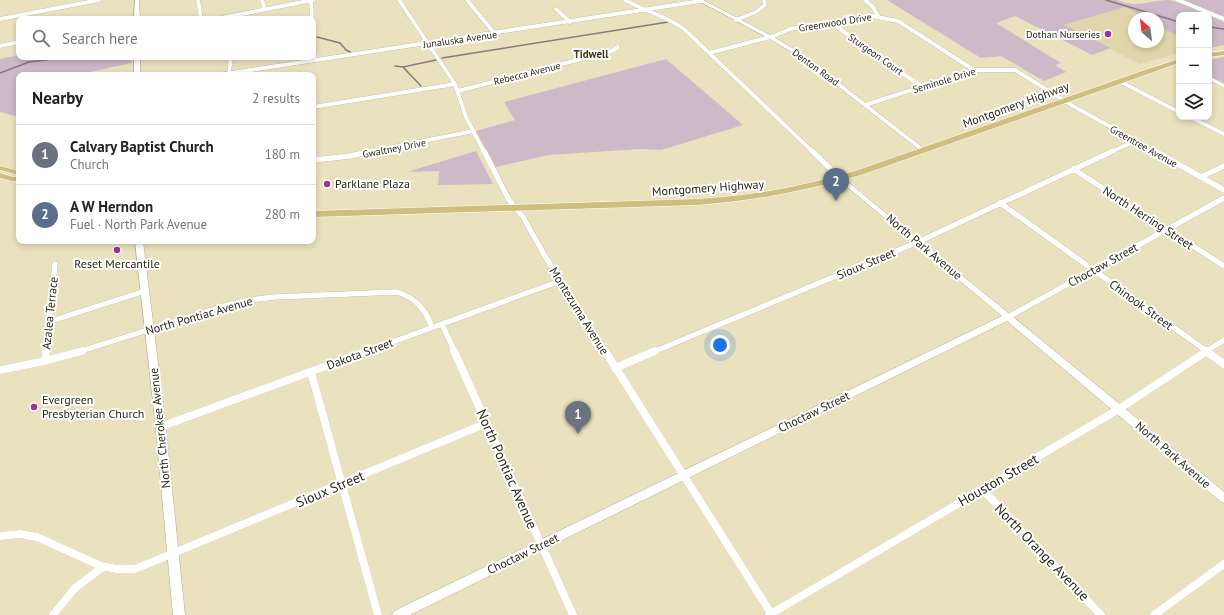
<!DOCTYPE html>
<html lang="en">
<head>
<meta charset="utf-8">
<style>
  :root { --surface:#fff; --page:#f2f2f2; --text:#222; --muted:#767676; --line:#e0e0e0; --accent:#a03190 }
  body { margin:0; font-family:"PT Sans",sans-serif; background:var(--page); color:var(--text) }
  .controls { position:absolute; right:12px; top:12px; display:grid; overflow:hidden; border-radius:8px; box-shadow:0 2px 6px #0003 }
  .controls button { width:36px; height:36px; display:grid; place-items:center; padding:0; border:0; border-bottom:1px solid var(--line); background:var(--surface); color:var(--text); font:20px sans-serif }
  .compass { position:absolute; left:1128px; top:12px; width:36px; height:36px; border-radius:50%; background:var(--surface); box-shadow:0 2px 6px #0003; rotate:332deg }
  .you { position:absolute; left:720px; top:345px; width:14px; height:14px; margin:-10px; border:3px solid #fff; border-radius:50%; background:#1a73e8; box-shadow:0 0 0 6px #1a73e833 }
  .badge { display:grid; place-items:center; width:26px; height:26px; border-radius:50%; background:var(--accent); color:#fff; font-size:13px; font-weight:700 }
  .pin { position:absolute; translate:-50% -33px; filter:drop-shadow(0 1px 2px #0008) }
  .pin::after { content:''; position:absolute; top:21px; width:14px; height:12px; background:inherit; clip-path:polygon(0 0,100% 0,50% 100%) }
  .list { margin:0; padding:0; list-style:none }
  h2 { display:flex; justify-content:space-between; align-items:center; height:52px; margin:0; padding:0 16px; font-size:17px }
  h2 small { font-size:13px; font-weight:400; color:var(--muted) }
  .list li { display:grid; grid-template-columns:26px 1fr auto; gap:12px; align-items:center; box-sizing:border-box; height:60px; padding:0 16px; border-top:1px solid var(--line) }
  .list b { display:block; font-size:15px; white-space:nowrap }
  .list p { margin:0; font-size:13px; white-space:nowrap; color:var(--muted) }
  .list em { font-size:13px; font-style:normal; color:var(--muted) }
  .icon { flex:none; width:22px; height:22px; fill:none; stroke:currentColor; stroke-width:2; stroke-linecap:round; stroke-linejoin:round }
  .map { position:relative; flex:none; width:1224px; height:615px; overflow:hidden }
  .search { position:absolute; background:var(--surface); box-shadow:0 2px 6px #0003; left:16px; top:16px; width:300px; height:44px; display:flex; align-items:center; gap:10px; box-sizing:border-box; padding:0 14px; border-radius:8px; color:var(--muted); font-size:15px }
  .panel { position:absolute; background:var(--surface); box-shadow:0 2px 6px #0003; left:16px; top:72px; width:300px; height:172px; border-radius:8px }
  .map>svg:first-child { display:block }
</style>
</head>
<body>
<div class="map">
<svg width="1224" height="615" viewBox="0 0 1224 615">
  <rect width="100%" height="100%" fill="#eae1be"/>
  <!-- built -->
  <path fill="#e1d6ab" d="M1125,7L1145,18H1134V42H1158V25L1179,37V53L1139,64L1064,25Z"/>
  <!-- green -->
  <path fill="#ceb9c9" d="M887,0H1117C1137,9 1150,0 1169,0C1182,3 1195,10 1207,15H1179V37L1158,25V18H1145L1125,7L1064,25L1111,48L1092,55L1015,16L996,23L1061,63L1055,65L1066,72L1044,81L1001,56L981,58Z
    M1182,0H1224V17Z
    M1209,16L1224,22V45L1209,48Z
    M19,55V57H86L87,60L99,57H131V63L77,75H19V117L0,112V59Z
    M1224,57V83L1209,76V60Z
    M666,59L743,125L661,150L640,149L548,155L496,167L476,131L515,120L504,102Z
    M476,151L493,184L438,185L439,171L407,172Z"/>
  <g fill="none" stroke-linecap="round" stroke-linejoin="round">
    <!-- stream -->
    <path stroke="#8c7682" stroke-width="1.5" d="M1106,0L1179,22
      M1209,27L1224,29
      M317,37L340,43L346,50L352,53
      M99,57L133,58
      M141,57H195
      M442,58L668,22
      M395,66L403,67L436,60
      M403,67L421,86
      M0,73L29,62L69,57"/>
    <defs>
      <path id="street-far2" d="M198,0L201,19
        M262,0L265,9
        M311,0L312,19
        M399,0L455,84L466,117L484,152
        M467,0L495,34
        M625,0C644,11 666,16 684,29L813,152
        M865,0L873,7L878,16
        M1178,0L1224,19
        M556,9L570,22
        M0,19L99,0
        M216,19L313,0
        M736,20L756,12L765,5L764,0
        M830,22L922,87
        M313,32L315,60
        M0,46L19,42
        M709,53L774,36L790,29L872,16L898,21L974,70
        M229,73L231,57
        M218,75L701,1
        M1119,81L1179,112
        M458,91L612,51L618,47
        M865,105L974,70H1015L1073,106L1156,152
        M313,107L455,84
        M1190,117L1224,134
        M368,152L474,131
        M1111,152L1135,141"/>
      <path id="street-far1" d="M484,151L509,200L523,217L545,256L606,352
        M812,151L841,179
        M1155,151L1224,190
        M313,160L350,156L373,151
        M1073,169L1224,266
        M1201,177L1224,166
        M1000,203L1208,352
        M1008,317L1224,198
        M48,322L145,291
        M442,324L455,352
        M46,352L55,264
        M78,352L227,305L250,300L274,297L397,292C416,298 425,309 432,327
        M365,352L560,281
        M653,352L918,242L1113,151
        M1205,352L1224,340"/>
      <path id="street" d="M454,351L573,615
        M605,351L772,615
        M1206,351L1224,364
        M45,361L46,351
        M615,368L655,351
        M0,370L45,361L82,351
        M311,372L378,615
        M160,427L367,351
        M982,489L1101,615
        M0,536L20,534L37,537L101,566L117,569H135L487,423
        M53,615L75,588L103,567
        M769,615L1119,409L1207,351
        M1154,615L1224,564"/>
      <path id="secondary" d="M135,0H139L140,19H134Z
        M697,0H703L772,36L804,55L926,150L923,152L921,151L800,57L768,38Z
        M134,57H140V75H134Z
        M1209,76L1224,84V88L1209,80Z
        M841,177L843,178L1122,406L1224,492V503L1220,501L1007,321L410,615H392L394,611L1002,316L839,180L838,179Z
        M135,241H143L165,420L185,615H173L155,420Z"/>
      <path id="primary" d="M1224,51V55L1209,57V53Z
        M1179,59V63L864,174C809,190 754,201 697,205L313,217V211L697,199C752,196 805,186 858,170L1145,70Z
        M0,166L19,171V175L0,170Z
        M0,173L13,177H19V181H12L0,178Z"/>
    </defs>
    <!-- street-far2 casing -->
    <use href="#street-far2" stroke="#b4ab89" stroke-width="4.5"/>
    <!-- street-far1 casing -->
    <use href="#street-far1" stroke="#b4ab89" stroke-width="6"/>
    <!-- street casing -->
    <use href="#street" stroke="#b4ab89" stroke-width="8"/>
    <!-- secondary casing -->
    <use href="#secondary" stroke="#b4ab89" stroke-width="1"/>
    <!-- primary casing -->
    <use href="#primary" stroke="#fff" stroke-width="1"/>
    <!-- street-far2 -->
    <use href="#street-far2" stroke="#fff" stroke-width="4"/>
    <!-- street-far1 -->
    <use href="#street-far1" stroke="#fff" stroke-width="5.5"/>
    <!-- street -->
    <use href="#street" stroke="#fff" stroke-width="8"/>
    <!-- secondary -->
    <use href="#secondary" fill="#fff" fill-rule="evenodd"/>
    <!-- primary -->
    <use href="#primary" fill="#cebf7f" fill-rule="evenodd"/>
  </g>
  <!-- markers -->
  <g fill="#a03190" stroke="#fff" stroke-width="1.5">
    <circle cx="1108" cy="34" r="4"/>
    <circle cx="327" cy="184" r="4"/>
    <circle cx="117" cy="250" r="4"/>
    <circle cx="34" cy="407" r="4"/>
  </g>
  <g text-anchor="middle" stroke-width="4" stroke-linejoin="round" paint-order="stroke">
    <!-- far-street labels -->
    <g font-size="10" fill="#2b281a" stroke="#fff">
      <text transform="translate(835 22) rotate(-9)" y="4">Greenwood Drive</text>
      <text transform="translate(460 39) rotate(-8)" y="4">Junaluska Avenue</text>
      <text transform="translate(876 54) rotate(35)" y="4">Sturgeon Court</text>
      <text transform="translate(816 67) rotate(36)" y="4">Denton Road</text>
      <text transform="translate(527 73) rotate(-14)" y="4">Rebecca Avenue</text>
      <text transform="translate(944 80) rotate(-17)" y="4">Seminole Drive</text>
      <text transform="translate(1144 146) rotate(29)" y="4">Greentree Avenue</text>
      <text transform="translate(394 148) rotate(-11)" y="4">Gwaltney Drive</text>
    </g>
    <!-- far-poi labels -->
    <g font-size="10" fill="#2b281a" stroke="#fff" text-anchor="end">
      <text x="1100" y="38">Dothan Nurseries</text>
    </g>
    <!-- far-neighbourhood labels -->
    <g font-size="11" font-weight="bold" fill="#40381a" stroke="#fff">
      <text x="591" y="58">Tidwell</text>
    </g>
    <!-- street labels -->
    <g font-size="12" fill="#2b281a" stroke="#fff">
      <text transform="translate(1016 105) rotate(-20)" y="4">Montgomery Highway</text>
      <text transform="translate(708 188) rotate(-4)" y="4">Montgomery Highway</text>
      <text transform="translate(1148 218) rotate(33)" y="4">North Herring Street</text>
      <text transform="translate(924 247) rotate(40)" y="4">North Park Avenue</text>
      <text transform="translate(866 264) rotate(-23)" y="4">Sioux Street</text>
      <text transform="translate(1103 265) rotate(-29)" y="4">Choctaw Street</text>
      <text transform="translate(1141 305) rotate(36)" y="4">Chinook Street</text>
      <text transform="translate(579 311) rotate(58)" y="4">Montezuma Avenue</text>
      <text transform="translate(50 313) rotate(-84)" y="4">Azalea Terrace</text>
      <text transform="translate(199 316) rotate(-16)" y="4">North Pontiac Avenue</text>
      <text transform="translate(360 354) rotate(-20)" y="4">Dakota Street</text>
      <text transform="translate(814 412) rotate(-26)" y="4">Choctaw Street</text>
      <text transform="translate(160 428) rotate(-96)" y="4">North Cherokee Avenue</text>
      <text transform="translate(1173 455) rotate(41)" y="4">North Park Avenue</text>
      <text transform="translate(523 554) rotate(-26)" y="4">Choctaw Street</text>
    </g>
    <!-- poi labels -->
    <g font-size="12" fill="#2b281a" stroke="#fff" text-anchor="start">
      <text x="335" y="188">Parklane Plaza</text>
      <text x="117" y="268" text-anchor="middle">Reset Mercantile</text>
      <text x="42" y="404">Evergreen<tspan x="42" dy="14">Presbyterian Church</tspan></text>
    </g>
    <!-- near-street labels -->
    <g font-size="14" fill="#2b281a" stroke="#fff">
      <text transform="translate(507 469) rotate(66)" y="5">North Pontiac Avenue</text>
      <text transform="translate(998 480) rotate(-30)" y="5">Houston Street</text>
      <text transform="translate(330 489) rotate(-23)" y="5">Sioux Street</text>
      <text transform="translate(1042 552) rotate(46)" y="5">North Orange Avenue</text>
    </g>
  </g>
</svg>
<div class="controls">
<button>+</button>
<button>−</button>
<button><svg class="icon" aria-label="layers" viewBox="0 0 24 24"><path d="M12 4l9 5-9 5-9-5zM3 14l9 5 9-5"/></svg></button>
</div>
<svg class="compass" viewBox="-18 -18 36 36"><path d="M0-13l5 13h-10z" fill="#e53935"/><path d="M0 13l5-13h-10z" fill="#767676"/></svg>
<div class="you"></div>
<div class="pin badge" style="left:578px;top:434px;background:#6b7280">1</div>
<div class="pin badge" style="left:836px;top:201px;background:#5c6f8a">2</div>
<div class="search"><svg class="icon" aria-label="search" viewBox="0 0 24 24"><circle cx="10" cy="10" r="6"/><path d="M15 15l6 6"/></svg>Search here</div>
<section class="panel">
<h2>Nearby<small>2 results</small></h2>
<ul class="list">
<li><span class="badge" style="background:#6b7280">1</span><div><b>Calvary Baptist Church</b><p>Church</p></div><em>180 m</em></li>
<li><span class="badge" style="background:#5c6f8a">2</span><div><b>A W Herndon</b><p>Fuel · North Park Avenue</p></div><em>280 m</em></li>
</ul>
</section>
</div>
</body>
</html>
